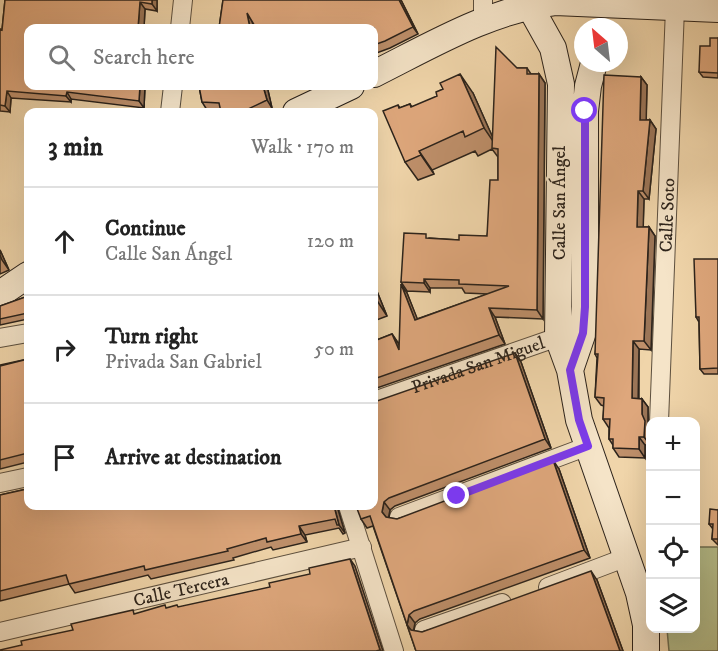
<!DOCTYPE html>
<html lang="en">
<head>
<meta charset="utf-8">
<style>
  :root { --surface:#fff; --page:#f2f2f2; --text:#222; --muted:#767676; --line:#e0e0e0 }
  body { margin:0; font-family:"IM FELL DW Pica",serif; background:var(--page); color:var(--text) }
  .controls { position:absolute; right:18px; bottom:18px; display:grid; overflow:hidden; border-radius:12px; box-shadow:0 6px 24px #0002 }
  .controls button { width:54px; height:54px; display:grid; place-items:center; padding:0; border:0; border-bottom:2px solid var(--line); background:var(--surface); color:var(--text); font:30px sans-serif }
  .compass { position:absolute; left:574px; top:18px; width:54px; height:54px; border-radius:50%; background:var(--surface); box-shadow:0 6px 24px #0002; rotate:332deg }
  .stop { position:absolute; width:18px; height:18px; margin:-14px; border:4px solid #7c3aed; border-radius:50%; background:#fff }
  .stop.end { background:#7c3aed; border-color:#fff; box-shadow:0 2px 6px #0008 }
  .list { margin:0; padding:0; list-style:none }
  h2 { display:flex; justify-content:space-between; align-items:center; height:78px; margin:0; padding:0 24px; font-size:26px }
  h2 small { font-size:20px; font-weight:400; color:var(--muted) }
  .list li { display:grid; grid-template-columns:39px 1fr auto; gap:18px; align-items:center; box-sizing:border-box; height:108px; padding:0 24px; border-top:2px solid var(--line) }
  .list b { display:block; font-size:22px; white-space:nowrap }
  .list p { margin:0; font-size:20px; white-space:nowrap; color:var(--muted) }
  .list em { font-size:20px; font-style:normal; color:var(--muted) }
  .icon { flex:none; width:33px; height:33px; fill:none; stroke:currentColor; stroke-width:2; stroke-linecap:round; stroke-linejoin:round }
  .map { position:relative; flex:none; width:718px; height:651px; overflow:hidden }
  .search { position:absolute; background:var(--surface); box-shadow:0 6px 24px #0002; left:24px; top:24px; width:354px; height:66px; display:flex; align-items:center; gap:15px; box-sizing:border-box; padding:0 21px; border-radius:12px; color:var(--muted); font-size:22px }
  .panel { position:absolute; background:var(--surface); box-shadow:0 6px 24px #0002; left:24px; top:108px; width:354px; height:402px; border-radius:12px }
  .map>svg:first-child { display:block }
</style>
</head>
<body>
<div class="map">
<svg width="718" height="651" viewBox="0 0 718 651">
  <rect width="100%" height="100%" fill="#f0d5aa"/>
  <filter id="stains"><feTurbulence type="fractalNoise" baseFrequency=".00333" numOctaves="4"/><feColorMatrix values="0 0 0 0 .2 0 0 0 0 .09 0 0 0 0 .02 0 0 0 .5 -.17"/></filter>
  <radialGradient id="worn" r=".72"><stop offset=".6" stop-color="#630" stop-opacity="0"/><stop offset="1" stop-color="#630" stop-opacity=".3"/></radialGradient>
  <!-- green -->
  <path fill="#b6be8b" stroke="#717053" stroke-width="1.5" d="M696,547H718V651H669L667,629L696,628Z"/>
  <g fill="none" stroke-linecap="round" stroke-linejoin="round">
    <defs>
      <g id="street">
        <path d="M483,20V0"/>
        <path d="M180,28L183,0"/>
        <path d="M170,112L173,86"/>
        <path d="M0,338L28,333"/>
        <path id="s1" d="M374,401L558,337L569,335"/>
        <path id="s2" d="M659,422L675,8"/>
        <path d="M0,483L28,477"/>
        <path d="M348,506L394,651"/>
        <path d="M399,517L588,446"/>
        <path d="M548,587L627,557"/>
        <path d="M424,630L502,603"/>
        <path id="s3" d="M0,632L362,547"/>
      </g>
      <path id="secondary" d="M529,5L553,48L561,84L558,337L570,370L579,420L639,593L646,625V651
        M374,74C432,45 490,10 555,2L718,9
        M296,112L351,86
        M0,294L28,275
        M570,370L583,332L585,307V111L588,86L594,63"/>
    </defs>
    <!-- street casing -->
    <use href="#street" stroke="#5d503f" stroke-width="20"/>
    <!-- secondary casing -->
    <use href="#secondary" stroke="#2c231b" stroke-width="28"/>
    <!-- street -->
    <use href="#street" stroke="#f5e4c8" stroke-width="18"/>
    <!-- secondary -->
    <use href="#secondary" stroke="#f5e4c8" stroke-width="26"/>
  </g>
  <!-- wall -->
  <path fill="#bf906b" stroke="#2c231b" stroke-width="1.5" d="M5,0H157V11L145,9L144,28H28V86H145L144,108L71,99V102L11,98L10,112L0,111V29L2,30Z
    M223,0H401L418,34L390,48L374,54V28L252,22L254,28H219Z
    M718,38V78L703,77L699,72L710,46Z
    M517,68H527L531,74H539L545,83L543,319L495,317L505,344L374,389V341L392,334L399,344L407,293L417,319L488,294L465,293L462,288H430V292L407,291L401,282L429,238L459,240L487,236L498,180V157L492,149L478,156L475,151L432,170L434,174L418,180L405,162L398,105L400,108L410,104L412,107L473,93L492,136Z
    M641,77L647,85L646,120H650L656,129L649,199H644L643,227H649L655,236L651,350L639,349V399H642L648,407V422L651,429L650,445H645V458L619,457L613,448V445L609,439V428L603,419L604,406L601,405L595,397L597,358L595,354Z
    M199,86H267L272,108L263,112H221V111L207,110L202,102Z
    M0,250L9,270L0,274Z
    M718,259V374H704L700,369L699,322L696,317Z
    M374,284L387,316L374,321Z
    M28,296V319L0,325V306Z
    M515,353L521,362L551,448L395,506L390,510L389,518L397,519L559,469L590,558L420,619L415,623L414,631L422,632L597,580L623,651H416L373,526L367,528L361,519Z
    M28,359V462L0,469V365Z
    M27,489L28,490V506H337L345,533L343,534L339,528L305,535L307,542L273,550L271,547L233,558L234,560L151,579L148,575L75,593L69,584L0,601V495Z
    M718,510V545L712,539L713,529L709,524Z"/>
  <!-- shaded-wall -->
  <path fill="#9b7557" stroke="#2c231b" stroke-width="1.5" d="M152,0H157V11L152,4Z
    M399,0H401L418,34L413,27Z
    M140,2L145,9L144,28H138Z
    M247,13L252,21L254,28H250Z
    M460,74L473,93L497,147L484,128Z
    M539,74L545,83L543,319L537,310Z
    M641,77L647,85L646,129L640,120Z
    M140,86H145L144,108L139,101Z
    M263,86H267L272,108L267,100Z
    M7,91L11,98L10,112L5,106Z
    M67,92L71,99V102L66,96Z
    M650,120L656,129L649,199L643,191Z
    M419,151L432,170L434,174L421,155Z
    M638,191L644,199L643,236L637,227Z
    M649,227L655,236L651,350L644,341Z
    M0,250L9,270L2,260L0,255Z
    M424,279L430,288V292L424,283Z
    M374,284L387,316L374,296Z
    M401,284L407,293L421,328L415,320Z
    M489,308L495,317L505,344L499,335Z
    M392,334L398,343L405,358L399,350Z
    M633,341L639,349L638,407L632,398Z
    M515,353L521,362L551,448L545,439Z
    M642,399L648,407V422L651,429L650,445L644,437L642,414Z
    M639,437L645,445V458L639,449Z
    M553,460L559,469L590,558L584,550Z
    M384,502L390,510L388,520L382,512Z
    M334,506H337L345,533L339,525Z
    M299,526L305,535L307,542L301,534Z
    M350,559L355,566L383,651H381L380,650Z
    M591,571L597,580L623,651H620Z
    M409,615L415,623L413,633L407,625Z"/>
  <!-- building -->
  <path fill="#dea77c" stroke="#2c231b" stroke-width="1.5" d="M5,0H152V4L140,2L138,28H28V86H140L139,101L67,92L66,96L7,91L5,106L0,105V29L2,30Z
    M223,0H399L413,27L385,41L374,45V28H256L247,13L250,28H219Z
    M710,38H718V73L699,72L700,46H710Z
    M496,47L517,68H527V74H539L537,310L489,308L499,335L374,379V341L392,334L399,350L401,284L415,320L509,286L459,284V280L424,279V283L401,282L404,233L426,234V238L459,240V235L487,236L490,180H498V149L492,148Z
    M460,74L484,128L465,137L463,131L419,151L421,155L405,162L383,111L398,105L399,108L410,104L411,107L437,96L436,92L443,89L440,83Z
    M604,75L641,77L640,120H650L643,191H638L637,227H649L644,341H633L632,398L642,399V414L645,421L644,437H639V449L613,448V439H609L610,419H603L604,398L595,397L598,354H595Z
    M199,86H263L267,100L242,112H221L219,103L202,102Z
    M694,259H718V368L700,369L699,317H696Z
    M28,296V313L0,319V306Z
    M515,353L545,439L389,498L384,502L382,512L386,517L397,519L553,460L584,550L414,611L409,615L407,625L411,630L422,632L591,571L620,651H416L370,516L361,519L356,506H374V402Z
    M28,359V453L0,460V366Z
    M27,489L28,492V506H334L339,525H337L335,519L299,526L301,534L267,542L266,538L227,549L228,551L145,570L144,566L69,584L66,575L0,591V495Z
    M710,509L718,510V539H712L713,524H709Z
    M350,559L380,650L376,651H0V650L22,645L21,641L73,630L71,624L133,610L134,614L165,605L166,608L177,605L178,607L270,587L269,583L310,574L309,568Z"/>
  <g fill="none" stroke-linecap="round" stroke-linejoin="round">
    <!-- route -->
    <path stroke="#7c3aed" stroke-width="8" d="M457,496L588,446L579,420L570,370L583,333L585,307V111"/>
  </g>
  <g text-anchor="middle" stroke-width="5" stroke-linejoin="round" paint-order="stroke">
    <!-- street labels -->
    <g font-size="18" fill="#2c231b" stroke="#f5e4c8">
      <text transform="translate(559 203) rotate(-90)" y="6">Calle San Ángel</text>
      <text dy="6" stroke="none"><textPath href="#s2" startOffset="207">Calle Soto</textPath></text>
      <text dy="6" stroke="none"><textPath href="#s1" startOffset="110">Privada San Miguel</textPath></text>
      <text dy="6" stroke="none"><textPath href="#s3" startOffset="186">Calle Tercera</textPath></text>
    </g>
  </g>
  <rect width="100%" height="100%" filter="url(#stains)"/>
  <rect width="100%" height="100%" fill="url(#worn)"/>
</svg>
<div class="controls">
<button>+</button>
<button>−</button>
<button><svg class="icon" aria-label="locate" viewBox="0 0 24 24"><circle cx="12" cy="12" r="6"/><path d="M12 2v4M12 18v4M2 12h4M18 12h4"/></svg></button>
<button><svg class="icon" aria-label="layers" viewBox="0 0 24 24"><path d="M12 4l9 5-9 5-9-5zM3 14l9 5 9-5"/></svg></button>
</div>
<svg class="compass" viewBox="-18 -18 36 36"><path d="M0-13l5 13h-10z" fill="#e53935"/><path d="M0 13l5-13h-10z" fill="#767676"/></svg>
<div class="stop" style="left:585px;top:111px"></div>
<div class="stop end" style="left:457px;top:496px"></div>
<div class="search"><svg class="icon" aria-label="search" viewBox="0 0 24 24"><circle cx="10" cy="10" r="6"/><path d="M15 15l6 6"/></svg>Search here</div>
<section class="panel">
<h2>3 min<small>Walk · 170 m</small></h2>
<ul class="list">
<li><svg class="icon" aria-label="ahead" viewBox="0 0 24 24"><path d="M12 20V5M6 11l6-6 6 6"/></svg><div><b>Continue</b><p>Calle San Ángel</p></div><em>120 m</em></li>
<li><svg class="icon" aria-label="right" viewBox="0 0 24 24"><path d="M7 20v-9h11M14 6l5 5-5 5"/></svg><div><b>Turn right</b><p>Privada San Gabriel</p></div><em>50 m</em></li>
<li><svg class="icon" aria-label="arrive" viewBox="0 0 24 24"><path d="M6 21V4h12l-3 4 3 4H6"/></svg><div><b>Arrive at destination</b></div></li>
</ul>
</section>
</div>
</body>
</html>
